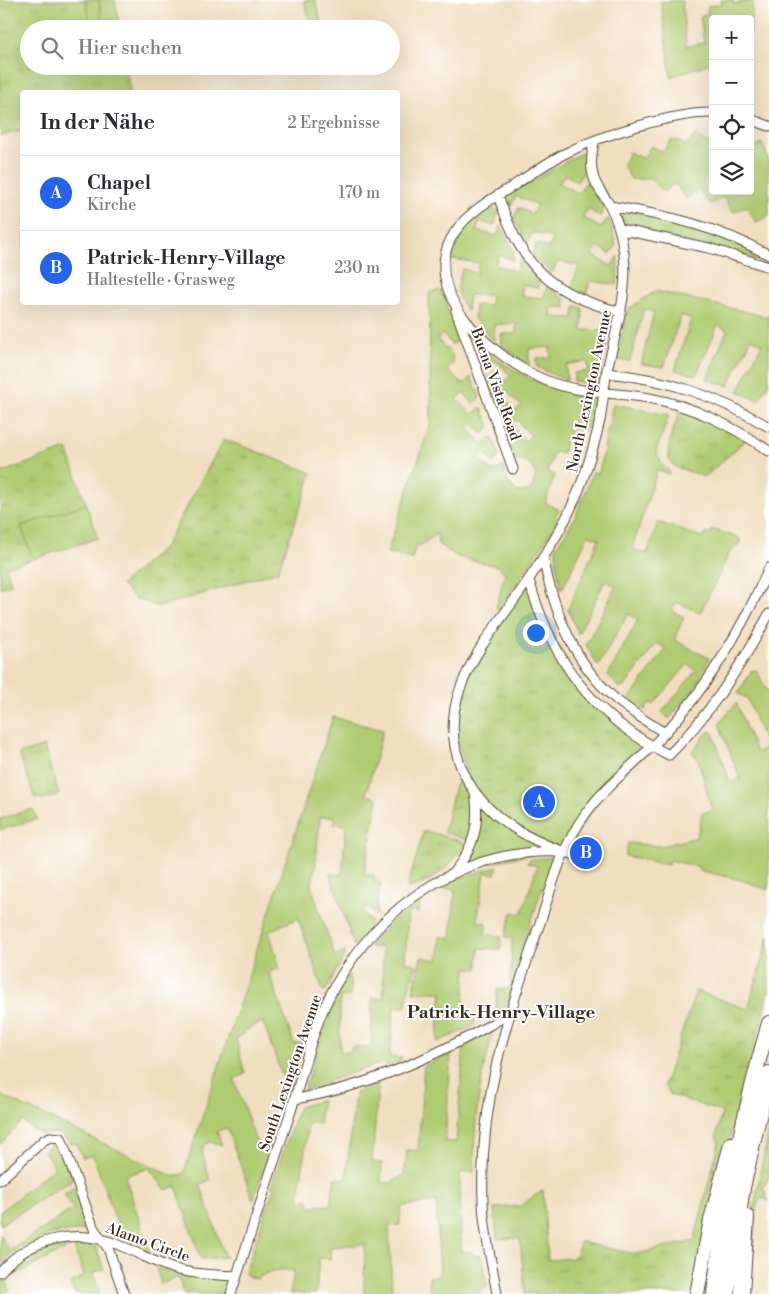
<!DOCTYPE html>
<html lang="de">
<head>
<meta charset="utf-8">
<style>
  :root { --surface:#fff; --page:#f7f7f7; --text:#2b2b33; --muted:#7c7c81; --line:#e1e1e2; --accent:#2563eb }
  body { margin:0; font-family:"Libre Bodoni",serif; background:var(--page); color:var(--text) }
  .controls { position:absolute; right:15px; top:15px; display:grid; overflow:hidden; border-radius:5px; box-shadow:0 5px 20px #0002 }
  .controls button { width:45px; height:45px; display:grid; place-items:center; padding:0; border:0; border-bottom:1px solid var(--line); background:var(--surface); color:var(--text); font:25px sans-serif }
  .you { position:absolute; left:535px; top:632px; width:18px; height:18px; margin:-12px; border:4px solid #fff; border-radius:50%; background:#1a73e8; box-shadow:0 0 0 8px #1a73e833 }
  .badge { display:grid; place-items:center; width:32px; height:32px; border-radius:50%; background:var(--accent); color:#fff; font-size:16px; font-weight:700 }
  .pin { position:absolute; translate:-50% -50%; border:2px solid #fff; box-shadow:0 1px 5px #0006 }
  .list { margin:0; padding:0; list-style:none }
  h2 { display:flex; justify-content:space-between; align-items:center; height:65px; margin:0; padding:0 20px; font-size:21px }
  h2 small { font-size:16px; font-weight:400; color:var(--muted) }
  .list li { display:grid; grid-template-columns:32px 1fr auto; gap:15px; align-items:center; box-sizing:border-box; height:75px; padding:0 20px; border-top:1px solid var(--line) }
  .list b { display:block; font-size:19px; white-space:nowrap }
  .list p { margin:0; font-size:16px; white-space:nowrap; color:var(--muted) }
  .list em { font-size:16px; font-style:normal; color:var(--muted) }
  .icon { flex:none; width:28px; height:28px; fill:none; stroke:currentColor; stroke-width:2; stroke-linecap:round; stroke-linejoin:round }
  .map { position:relative; flex:none; width:769px; height:1294px; overflow:hidden }
  .search { position:absolute; background:var(--surface); box-shadow:0 5px 20px #0002; left:20px; top:20px; width:380px; height:55px; display:flex; align-items:center; gap:12px; box-sizing:border-box; padding:0 18px; border-radius:28px; color:var(--muted); font-size:19px }
  .panel { position:absolute; background:var(--surface); box-shadow:0 5px 20px #0002; left:20px; top:90px; width:380px; height:215px; border-radius:5px }
  .map>svg:first-child { display:block }
</style>
</head>
<body>
<div class="map">
<svg width="769" height="1294" viewBox="0 0 769 1294">
  <defs>
    <pattern id="grass-tufts" width="24" height="20" patternUnits="userSpaceOnUse" patternTransform="scale(1.25)"><rect width="24" height="20" fill="#b0cc72"/><path d="M3 7l-1-3M5 7V3M7 7l1-3M15 17l-1-3M17 17v-4M19 17l1-3" fill="none" stroke="#98af62"/></pattern>
  </defs>
  <rect width="100%" height="100%" fill="#fff"/>
  <filter id="ink" filterUnits="userSpaceOnUse"><feTurbulence type="fractalNoise" baseFrequency=".02" numOctaves="2"/><feDisplacementMap in="SourceGraphic" scale="10" xChannelSelector="R" yChannelSelector="G"/><feConvolveMatrix kernelMatrix="1 2 1 2 8 2 1 2 1" color-interpolation-filters="sRGB"/></filter>
  <filter id="wash" filterUnits="userSpaceOnUse"><feTurbulence type="fractalNoise" baseFrequency=".0096" numOctaves="4" result="noise"/><feDisplacementMap in="SourceGraphic" scale="20" xChannelSelector="R" yChannelSelector="G"/><feGaussianBlur stdDeviation="1.12" result="paint"/><feColorMatrix in="noise" values="0 0 0 0 0 0 0 0 0 0 0 0 0 0 0 0 0 1.4 0 .05"/><feComposite in="paint" operator="in"/></filter>
  <g filter="url(#wash)">
    <rect width="100%" height="100%" fill="#f0debf"/>
    <!-- grass -->
    <path fill="url(#grass-tufts)" stroke="#767b48" d="M0,0H115L120,29H29V66H126L130,92H22V131L0,136Z
      M627,212L651,215L724,236L769,258V263L634,229L621,221L620,217Z
      M682,406L749,437L707,475L702,476C694,472 679,470 672,464C661,454 678,418 682,406Z
      M224,439L312,473L278,571L159,607L135,598L121,585L165,546Z
      M67,449L86,504L21,526L33,559L6,567L12,584L0,588V473Z
      M529,580L533,595L578,684L652,747L607,789L565,852L546,851L466,869L463,860L478,813L453,725L467,672Z
      M44,746L59,795L44,799L35,798L19,754Z
      M461,779C469,799 474,819 467,840L444,832L455,785Z
      M33,809L37,819L0,830V819Z
      M424,830L466,843C452,864 433,884 407,888Z
      M769,935V992L729,1142L694,1294H525L520,1238L497,1239L494,1208L520,1206L543,1190L548,1260L574,1258L581,1242L635,1254L694,1241L719,1142L716,1137L722,1112L671,1095L664,1085L696,991L748,1009Z
      M769,1128V1177L763,1188L769,1201L761,1198L756,1208L749,1294L752,1217Z"/>
    <!-- green -->
    <path fill="#b0cc72" stroke="#767b48" d="M85,0H99L103,29H92Z
      M304,0H315L323,29H312Z
      M682,0L686,46L704,43L700,16L707,14L708,6L722,4L721,0H733L734,4L753,0L750,34V19H713V62L671,77L661,2Z
      M695,135L708,144L713,140V191H750V151L762,143L769,160V216L756,222L746,206L733,212L723,197L710,204L699,190L686,198L675,184L663,192L650,179H631L623,165L629,152L643,158L651,146L663,152L671,140L680,141L686,146Z
      M581,153L585,154L586,169L577,182L565,174L559,183L578,193L587,181L604,208L600,217L588,209L582,217L601,228L607,219L610,220L616,246L610,254L598,246L592,255L611,266L618,256L617,285L591,281L586,294L571,288L579,266L558,261L552,273L532,256L536,243L549,248L553,238L533,232L528,242L513,219L519,207L532,214L537,205L516,196L510,209L506,199L508,195Z
      M492,207L498,213L494,226L480,221L476,231L497,236L501,226L514,252L513,260L499,255L495,265L516,271L520,260L538,279V288L523,285L521,296L543,298L547,286L565,299L566,308L552,307L551,317L573,318L576,305L583,309L582,330L610,331L598,385L574,381V373L589,371L587,361L566,365L567,381L537,367L536,358H551L550,347L529,349V365L502,346L501,334H516V323L494,325V341L474,319L475,305L490,306L491,295H469L467,310C454,293 457,289 462,269L477,273L479,263L451,259C457,238 471,217 492,207Z
      M440,290L459,339L452,345L443,334L437,339L452,355L453,364L447,370L463,384L471,377L480,397L473,404L464,393L457,399L472,414L481,407L490,426L483,434L474,423L468,429L483,444L492,437L500,455L493,463L484,452L478,458L493,472L503,466L508,482L518,492L529,491C542,474 534,462 514,460L507,437L516,430L525,441L531,436L517,420L504,427L498,409L505,400L515,411L521,406L506,391L497,398L492,397L486,380L495,371L505,381L511,376L496,361L484,369L478,357V349L482,348C519,376 548,391 595,397L593,421L583,431L571,428L562,454L554,452L547,472L555,475L545,503L559,510L555,516L559,520L499,610L496,608L505,573L497,566L458,557L438,544L437,534L420,546L416,545L412,559L387,553L431,422L429,293Z
      M656,291L769,317V383L758,401L738,391L762,344L752,338L728,386L707,379L727,330L718,325L696,375L675,370L691,319L681,315L664,367L641,364L654,312L644,309L630,361L617,360L628,309Z
      M613,404L669,415L656,451L661,463L669,471V474L657,470L632,549L647,554L658,522L704,538L706,533L710,534L712,529L739,538L740,543L730,552L700,613L676,602L672,611L684,617L674,640L709,658L696,686L669,719L662,712L696,671L688,664L653,705L650,702L645,710L630,698L666,649L657,643L625,686L620,688L608,675L638,620L628,614L598,666L586,645L616,586L605,581L578,634L568,609L599,539L588,535L562,590L557,570L556,547L575,518L593,472L599,473Z
      M86,504L98,538L33,559L21,526Z
      M752,670L757,671L769,695V890L741,880L698,870L699,867L669,860L668,865L625,856L628,843L660,846L695,838L699,830L702,813L712,810L698,759L692,752L707,733L712,731L730,782L740,779L719,724L736,703L756,752L767,748L747,698L738,694Z
      M333,717L383,730L366,795L378,798L364,874L375,876L374,880L381,883L377,904V916L368,906L362,911L371,922L354,946L330,874L342,875L346,825L334,824L335,817H320L315,869L311,886L335,956L346,952L327,989L323,991L298,918L269,931L280,968L269,972L294,1044L305,1041L288,1093L263,1022L252,1026L236,1039L245,1074L234,1079L259,1150L271,1146L253,1200L227,1128L217,1131L222,1145L210,1142L205,1144L202,1151L210,1180L200,1184L225,1257L201,1259L176,1186L166,1190L149,1168L125,1176L150,1253L122,1238L93,1155L83,1158L76,1143H69C61,1132 56,1131 43,1135L31,1129L23,1121L0,1144V1095L175,1177L184,1173Z
      M556,857L547,889L542,888L519,959L523,961L506,1007L496,1012L497,989H510L512,938L505,937L512,912L522,914L537,866L527,863L530,859Z
      M498,866L495,874L485,873L477,921L487,923L485,934L501,937V949L479,948L478,969L466,968L463,1018L475,1020L474,1026L437,1042L442,992H413L421,957L438,960L440,937L451,938L455,890L444,889L446,882Z
      M421,899L418,912L408,911L405,962L417,965L408,990L406,1007H394L390,1056L402,1058L400,1061L387,1066L384,1062L329,1081L328,1086L304,1090L339,989L349,975L351,996L340,997V1052H351V1047H372V998H384L382,947H370V943L406,909Z
      M494,1029C480,1077 473,1122 474,1172H461L460,1177L461,1252H472V1256L481,1255L487,1287L475,1294H430L429,1277L440,1276L436,1201L401,1207L400,1225H389L392,1294H364L365,1244L331,1247L330,1259L319,1258L316,1294H290L294,1271C280,1268 269,1270 257,1279L247,1276L245,1273L274,1187L271,1186L299,1107L322,1100L319,1124L308,1123L299,1199L309,1200V1206L330,1205L335,1178L346,1179L355,1093L378,1086L372,1162L382,1163L381,1182L391,1183L404,1175L407,1150L418,1151L424,1066L451,1054L445,1141L456,1142L464,1047Z
      M54,1140L59,1142L73,1179L0,1225V1212L55,1167L44,1151L51,1145L48,1141Z
      M74,1187L91,1229L50,1234L9,1255L0,1266V1234L9,1251L73,1209L64,1194Z
      M71,1240L94,1242L104,1269L93,1273L100,1294H75L70,1284L84,1275L73,1245L6,1280L10,1290L0,1294C0,1259 42,1243 71,1240Z
      M156,1268L178,1275L230,1280L226,1294H184L178,1277L161,1284Z"/>
  </g>
  <g filter="url(#ink)">
    <g fill="none" stroke-linecap="round" stroke-linejoin="round">
      <defs>
        <path id="minor" d="M713,113C675,112 602,135 568,152C549,161 531,174 513,186C493,198 468,212 455,232C414,292 496,360 545,380C578,394 615,392 649,398C694,406 732,426 769,451
          M750,119L769,126
          M498,195C521,265 548,294 621,312
          M610,206C669,216 716,226 769,255
          M619,229L709,248L769,267
          M456,311L513,469
          M607,373C668,379 716,396 769,427
          M543,557C553,608 572,660 612,696C628,710 647,722 665,733
          M529,580C552,661 593,717 669,755C710,714 742,665 769,614
          M582,857C538,845 493,823 469,783C428,713 474,655 515,599C530,578 545,556 558,533C579,497 591,460 600,420C603,404 604,387 607,370C616,330 630,289 623,247C621,233 616,217 609,204C603,194 595,186 593,175C590,164 592,153 594,142
          M453,873C474,848 480,825 475,793
          M295,1099C370,1087 443,1053 509,1014
          M0,1180L44,1140L50,1137L61,1138L94,1229L108,1248L124,1294
          M0,1272C30,1237 77,1228 119,1245C139,1253 158,1265 179,1270C198,1275 218,1275 237,1276
          M231,1294C251,1233 270,1172 291,1111C304,1070 313,1024 335,986C381,905 463,848 559,852
          M497,1294C492,1263 484,1233 483,1202C479,1101 506,1022 538,929C551,890 561,847 586,813C607,784 638,762 663,735C709,686 742,629 769,568"/>
        <path id="highway" d="M697,1294L711,1220L731,1144
          M714,1294C724,1203 744,1111 769,1023
          M727,1294L743,1188L769,1073
          M742,1294L747,1217"/>
      </defs>
      <!-- minor casing -->
      <use href="#minor" stroke="#564536" stroke-width="11"/>
      <!-- highway casing -->
      <use href="#highway" stroke="#564536" stroke-width="16"/>
      <!-- minor -->
      <use href="#minor" stroke="#fff" stroke-width="9"/>
      <!-- highway -->
      <use href="#highway" stroke="#fff" stroke-width="14"/>
    </g>
  </g>
  <g text-anchor="middle" stroke-width="4" stroke-linejoin="round" paint-order="stroke">
    <!-- street labels -->
    <g font-size="15" fill="#3b2a1e" stroke="#fff">
      <text transform="translate(496 384) rotate(70)" y="5">Buena Vista Road</text>
      <text transform="translate(589 391) rotate(-78)" y="5">North Lexington Avenue</text>
      <text transform="translate(290 1073) rotate(-71)" y="5">South Lexington Avenue</text>
      <text transform="translate(148 1242) rotate(20)" y="5">Alamo Circle</text>
    </g>
    <!-- quarter labels -->
    <g font-size="18" font-weight="bold" fill="#3b2a1e" stroke="#fff">
      <text x="501" y="1018">Patrick-Henry-Village</text>
    </g>
  </g>
</svg>
<div class="controls">
<button>+</button>
<button>−</button>
<button><svg class="icon" aria-label="locate" viewBox="0 0 24 24"><circle cx="12" cy="12" r="6"/><path d="M12 2v4M12 18v4M2 12h4M18 12h4"/></svg></button>
<button><svg class="icon" aria-label="layers" viewBox="0 0 24 24"><path d="M12 4l9 5-9 5-9-5zM3 14l9 5 9-5"/></svg></button>
</div>
<div class="you"></div>
<div class="pin badge" style="left:539px;top:802px">A</div>
<div class="pin badge" style="left:586px;top:853px">B</div>
<div class="search"><svg class="icon" aria-label="search" viewBox="0 0 24 24"><circle cx="10" cy="10" r="6"/><path d="M15 15l6 6"/></svg>Hier suchen</div>
<section class="panel">
<h2>In der Nähe<small>2 Ergebnisse</small></h2>
<ul class="list">
<li><span class="badge">A</span><div><b>Chapel</b><p>Kirche</p></div><em>170 m</em></li>
<li><span class="badge">B</span><div><b>Patrick-Henry-Village</b><p>Haltestelle · Grasweg</p></div><em>230 m</em></li>
</ul>
</section>
</div>
</body>
</html>
